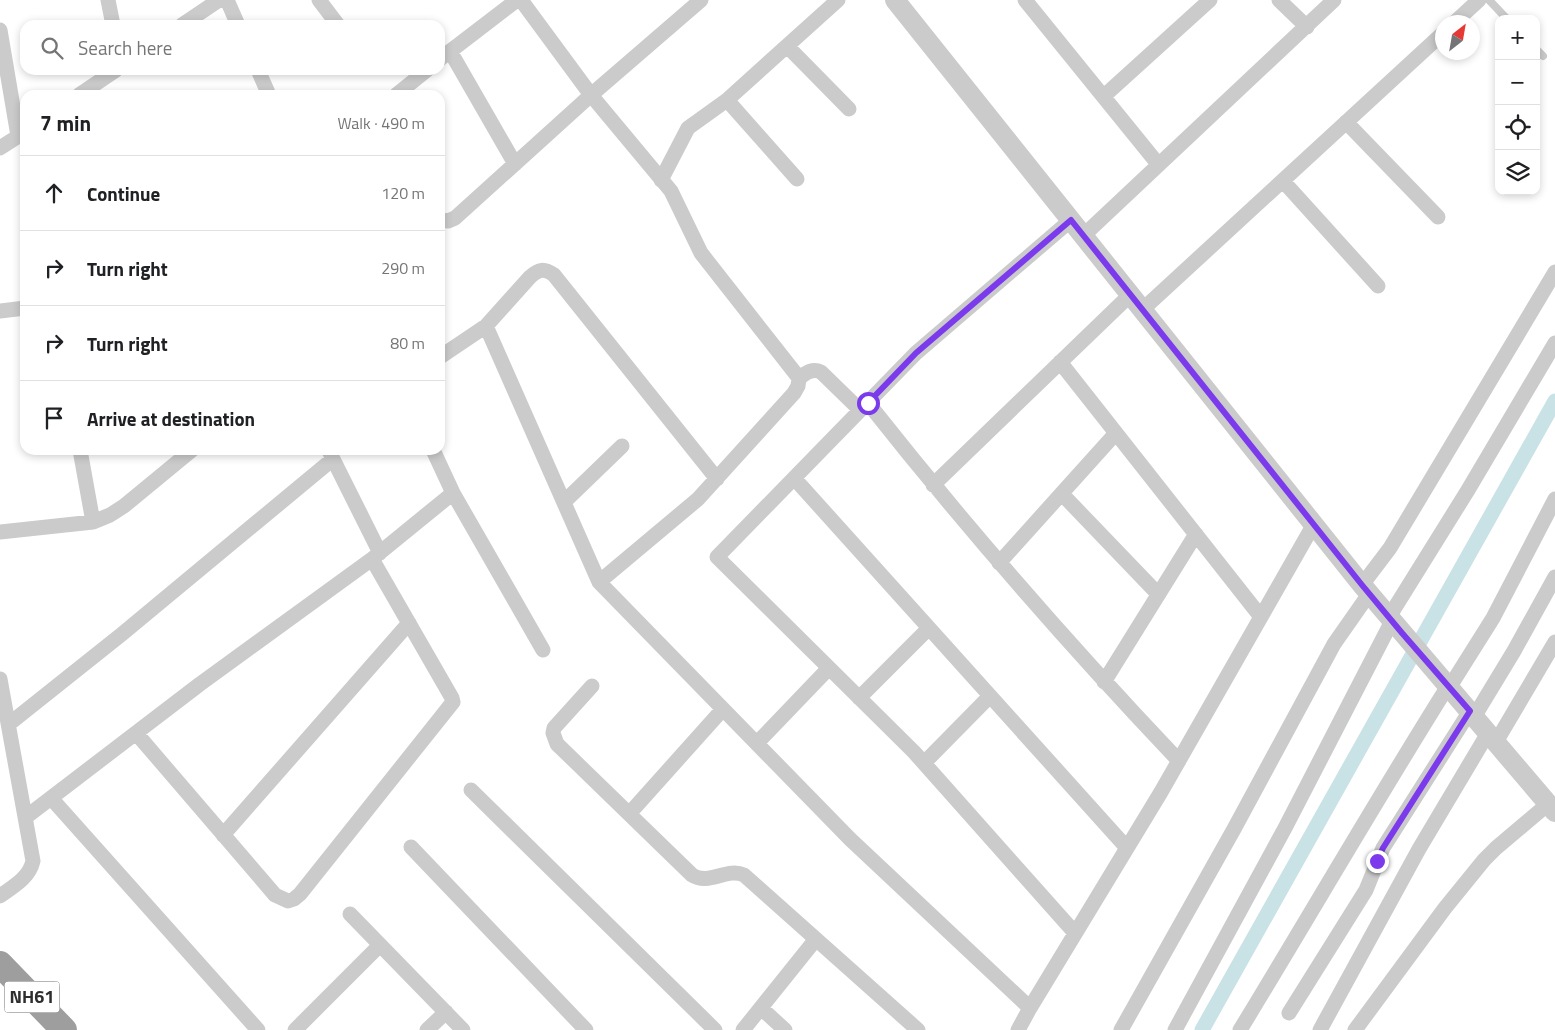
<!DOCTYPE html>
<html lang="en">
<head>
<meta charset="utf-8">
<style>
  :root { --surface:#fff; --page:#f2f2f2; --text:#202124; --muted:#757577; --line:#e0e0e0 }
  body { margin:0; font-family:"Titillium Web",sans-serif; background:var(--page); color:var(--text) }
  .controls { position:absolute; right:15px; top:15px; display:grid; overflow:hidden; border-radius:10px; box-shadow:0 2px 8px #0003 }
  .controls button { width:45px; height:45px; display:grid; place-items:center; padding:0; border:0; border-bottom:1px solid var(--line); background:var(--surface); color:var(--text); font:25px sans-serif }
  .compass { position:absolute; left:1435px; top:15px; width:45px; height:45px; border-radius:50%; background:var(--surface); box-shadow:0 2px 8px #0003; rotate:31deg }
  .stop { position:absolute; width:15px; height:15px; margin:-11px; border:4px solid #7c3aed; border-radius:50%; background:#fff }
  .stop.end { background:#7c3aed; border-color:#fff; box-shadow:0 1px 5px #0008 }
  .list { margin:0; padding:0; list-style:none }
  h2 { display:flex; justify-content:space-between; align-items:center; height:65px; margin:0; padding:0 20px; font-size:21px }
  h2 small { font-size:16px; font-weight:400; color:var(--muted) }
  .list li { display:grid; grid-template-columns:32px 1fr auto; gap:15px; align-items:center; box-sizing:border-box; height:75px; padding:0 20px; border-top:1px solid var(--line) }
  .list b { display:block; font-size:19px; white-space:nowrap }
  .list em { font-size:16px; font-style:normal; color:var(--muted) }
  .icon { flex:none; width:28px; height:28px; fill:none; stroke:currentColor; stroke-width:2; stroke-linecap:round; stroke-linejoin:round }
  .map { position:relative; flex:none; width:1555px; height:1030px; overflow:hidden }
  .search { position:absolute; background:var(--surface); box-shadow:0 2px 8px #0003; left:20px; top:20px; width:425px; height:55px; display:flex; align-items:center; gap:12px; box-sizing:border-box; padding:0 18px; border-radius:15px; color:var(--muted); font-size:19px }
  .panel { position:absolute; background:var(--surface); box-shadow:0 2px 8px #0003; left:20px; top:90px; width:425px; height:365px; border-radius:15px }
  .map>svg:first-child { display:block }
</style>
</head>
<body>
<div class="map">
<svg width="1555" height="1030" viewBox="0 0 1555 1030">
  <rect width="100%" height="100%" fill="#fff"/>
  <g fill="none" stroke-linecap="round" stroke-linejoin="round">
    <!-- canal -->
    <path stroke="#c9e2e6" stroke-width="15" d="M1202,1030L1555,401"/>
    <!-- service -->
    <path stroke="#cbcbcb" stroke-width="8" d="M1489,0L1507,19
      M1536,49L1543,56"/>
    <!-- minor -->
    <path stroke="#cbcbcb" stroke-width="15" d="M108,0L113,25
      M227,0L238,25
      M319,0L338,25
      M521,0L591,95L671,191L701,253L799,378L798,386L794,393L698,499L599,582
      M1025,0L1158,164
      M1279,0L1307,27
      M1455,22L1479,0
      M182,25L219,0
      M0,30L18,136
      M787,46L849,109
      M450,51L515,164
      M440,59L517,0
      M258,70L269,95
      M79,95L116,70
      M396,95L427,70
      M1104,96L1210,0
      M727,100L797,179
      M1346,122L1438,217
      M0,148L25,132
      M661,180L688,128L727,100L838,0
      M1283,181L1378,286
      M440,220L448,221L455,218L591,95L701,0
      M1071,220L916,353L717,557L914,752L1075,933
      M1084,235L1334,0
      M1142,310L1442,34
      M0,311L25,308
      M486,326L530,277C539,269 544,268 554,275L717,479
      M440,357L486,326L599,582L850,839L1030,1008L1018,1030
      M1060,362L1261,617
      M799,378C806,373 812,368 821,372L860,410
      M868,403C966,527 1070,646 1179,761
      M80,450L93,522
      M329,451L380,553
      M794,478L1127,848
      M933,485L1130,295
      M453,493L543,650
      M1062,494L1158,594
      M564,502L622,446
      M0,532L93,522L110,515L124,506L192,450
      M999,563L1116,433
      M1362,585L1390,548L1555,272
      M1389,617L1468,490L1555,343
      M0,679L33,861C29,878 14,886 0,896
      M1104,682L1196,534
      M592,686L554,728L553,733L557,744L692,875C709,886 727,867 744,875L918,1030
      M1449,688L1493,618L1555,499
      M859,698L929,628
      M1474,717L1514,651L1555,577
      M9,724L122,634L333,459
      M136,733L275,895L288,901L294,899L300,894L453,702L452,698L372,559
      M1496,742L1555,642
      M757,743L829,668
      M924,763L990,696
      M471,790L715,1030
      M51,798L258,1030
      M629,814L723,709
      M26,817L200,684L372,559L453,493L433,450
      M223,835L409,623
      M411,847L586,1030
      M350,914L463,1030
      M761,1008L785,1030
      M1030,1008L1161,792L1314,524
      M1289,1013L1366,890L1383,848L1470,711
      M295,1030L380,945
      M427,1030L446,1012
      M743,1030L816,939
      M1121,1030L1234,829L1334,644L1369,594
      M1175,1030L1285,828L1392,621
      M1240,1030C1310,915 1377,799 1448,686
      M1320,1030L1419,849L1488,733
      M1355,1030L1445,908L1484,860L1496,848L1548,804"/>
    <!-- tertiary -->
    <path stroke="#cbcbcb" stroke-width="20" d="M895,0L1362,585L1555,812"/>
    <!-- trunk -->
    <path stroke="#9e9e9e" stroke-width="26" d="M0,964L64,1030"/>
  </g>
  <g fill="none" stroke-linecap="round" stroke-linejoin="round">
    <!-- route -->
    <path stroke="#7c3aed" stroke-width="6" d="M868,403L916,353L1071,220L1362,585L1402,633L1470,711L1383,848L1377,861"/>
  </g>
  <g text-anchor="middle" stroke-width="5" stroke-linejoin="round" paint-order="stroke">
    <!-- shield labels -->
    <rect fill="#fff" stroke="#6d6d6d" stroke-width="1" x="4.5" y="981.5" width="55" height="31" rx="4"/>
    <g font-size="18" font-weight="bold" fill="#2e2e2e">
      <text x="32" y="1003">NH61</text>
    </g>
  </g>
</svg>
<div class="controls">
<button>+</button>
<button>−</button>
<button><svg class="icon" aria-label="locate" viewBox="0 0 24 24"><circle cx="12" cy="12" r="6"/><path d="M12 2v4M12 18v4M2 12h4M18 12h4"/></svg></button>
<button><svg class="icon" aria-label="layers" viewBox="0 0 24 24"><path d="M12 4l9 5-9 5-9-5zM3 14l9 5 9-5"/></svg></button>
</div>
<svg class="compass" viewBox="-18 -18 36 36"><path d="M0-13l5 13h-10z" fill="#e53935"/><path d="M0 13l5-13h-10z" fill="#757577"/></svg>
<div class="stop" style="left:868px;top:403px"></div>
<div class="stop end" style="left:1377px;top:861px"></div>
<div class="search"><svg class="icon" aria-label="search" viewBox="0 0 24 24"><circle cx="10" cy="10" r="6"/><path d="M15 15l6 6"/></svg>Search here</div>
<section class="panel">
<h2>7 min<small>Walk · 490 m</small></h2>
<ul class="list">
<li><svg class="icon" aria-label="ahead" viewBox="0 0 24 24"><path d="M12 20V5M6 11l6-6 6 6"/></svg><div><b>Continue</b></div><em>120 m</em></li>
<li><svg class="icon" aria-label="right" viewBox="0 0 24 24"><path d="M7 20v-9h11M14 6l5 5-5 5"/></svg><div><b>Turn right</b></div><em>290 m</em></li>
<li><svg class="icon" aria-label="right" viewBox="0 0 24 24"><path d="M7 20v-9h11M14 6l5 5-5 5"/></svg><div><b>Turn right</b></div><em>80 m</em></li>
<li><svg class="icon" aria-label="arrive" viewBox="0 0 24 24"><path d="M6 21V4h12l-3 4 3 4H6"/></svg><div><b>Arrive at destination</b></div></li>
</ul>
</section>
</div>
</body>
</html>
